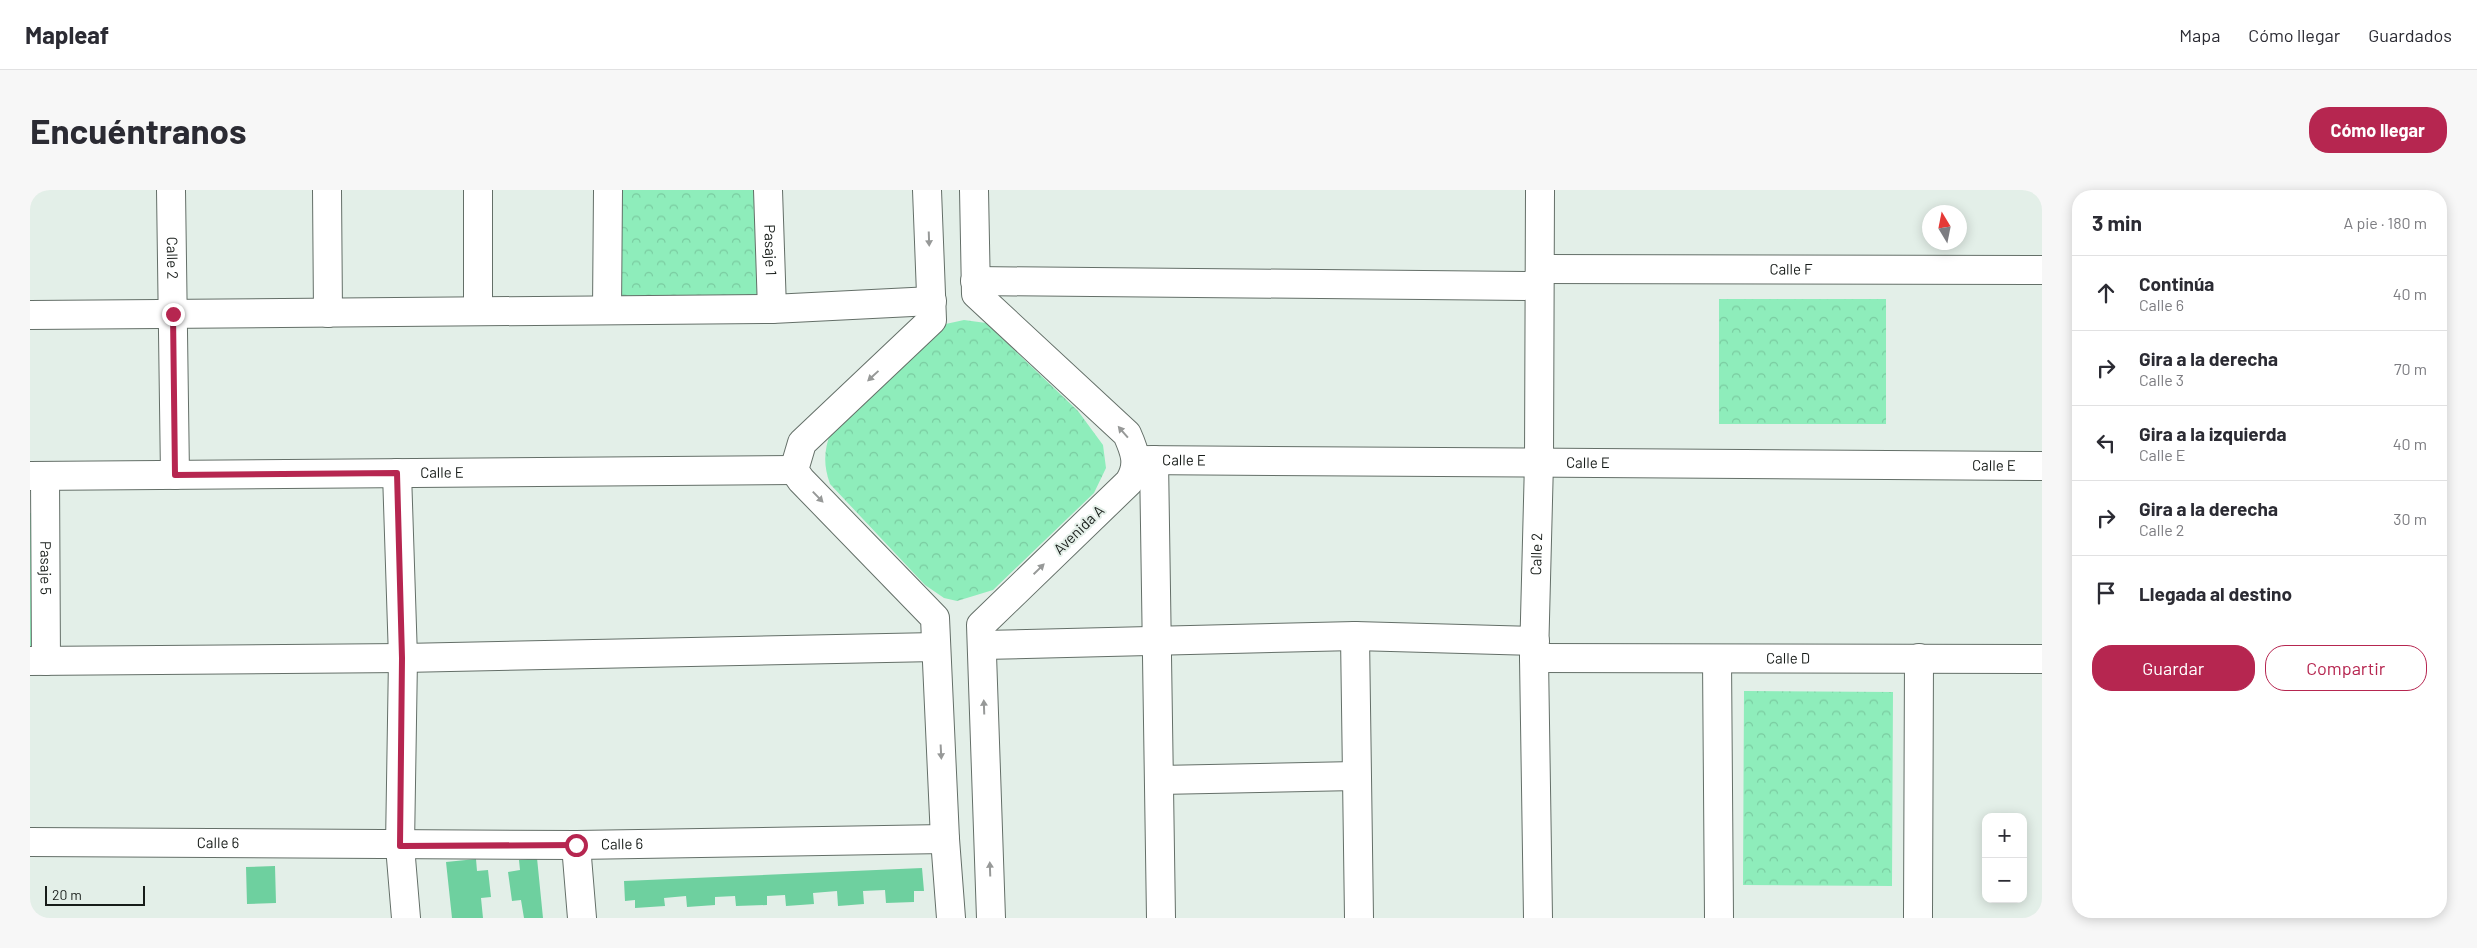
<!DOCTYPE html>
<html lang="es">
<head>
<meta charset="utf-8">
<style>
  :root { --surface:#fff; --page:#f7f7f7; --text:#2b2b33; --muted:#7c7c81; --line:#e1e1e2; --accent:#b62650 }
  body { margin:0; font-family:Barlow,sans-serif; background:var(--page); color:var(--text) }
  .controls { position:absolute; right:15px; bottom:15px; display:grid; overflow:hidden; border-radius:10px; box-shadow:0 2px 12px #0003 }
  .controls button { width:45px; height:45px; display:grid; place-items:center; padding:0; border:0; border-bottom:1px solid var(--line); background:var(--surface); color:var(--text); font:25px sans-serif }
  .compass { position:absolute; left:1892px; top:15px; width:45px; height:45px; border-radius:50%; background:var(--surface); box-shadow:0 2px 12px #0003; rotate:350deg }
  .scale { position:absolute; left:15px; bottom:12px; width:100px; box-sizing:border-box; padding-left:5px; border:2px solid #171c19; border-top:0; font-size:14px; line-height:18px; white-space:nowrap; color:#171c19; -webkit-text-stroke:4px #e3efe8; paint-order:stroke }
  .stop { position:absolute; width:15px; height:15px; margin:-11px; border:4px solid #b62650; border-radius:50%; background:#fff }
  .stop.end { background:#b62650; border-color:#fff; box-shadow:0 1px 5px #0008 }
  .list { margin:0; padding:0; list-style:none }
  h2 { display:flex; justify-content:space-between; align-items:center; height:65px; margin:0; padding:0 20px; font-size:21px }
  h2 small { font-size:16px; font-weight:400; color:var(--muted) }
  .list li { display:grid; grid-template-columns:32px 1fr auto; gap:15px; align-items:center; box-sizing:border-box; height:75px; padding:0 20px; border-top:1px solid var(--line) }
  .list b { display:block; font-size:19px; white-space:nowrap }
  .list p { margin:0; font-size:16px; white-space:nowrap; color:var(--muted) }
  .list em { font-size:16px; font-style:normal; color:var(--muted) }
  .actions { display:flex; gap:10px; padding:15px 20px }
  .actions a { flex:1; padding:11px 0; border:1px solid var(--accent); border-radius:20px; text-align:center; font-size:18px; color:var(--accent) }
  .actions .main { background:var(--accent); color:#fff }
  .icon { flex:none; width:28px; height:28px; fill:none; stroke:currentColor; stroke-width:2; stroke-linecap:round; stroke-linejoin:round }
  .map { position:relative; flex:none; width:2012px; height:728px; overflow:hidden; border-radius:20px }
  header { display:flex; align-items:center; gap:30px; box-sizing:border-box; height:70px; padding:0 25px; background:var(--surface); border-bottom:1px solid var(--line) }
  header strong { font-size:24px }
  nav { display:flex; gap:28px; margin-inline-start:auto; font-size:18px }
  .intro { display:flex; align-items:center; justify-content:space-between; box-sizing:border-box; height:120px; padding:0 30px }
  h1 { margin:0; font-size:35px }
  .button { padding:12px 22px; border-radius:20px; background:var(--accent); color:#fff; font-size:18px; font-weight:700 }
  main { display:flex; gap:30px; padding:0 30px }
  aside { flex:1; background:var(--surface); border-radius:20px; box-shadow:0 2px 12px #0003 }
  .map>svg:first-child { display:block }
</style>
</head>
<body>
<header>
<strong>Mapleaf</strong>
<nav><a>Mapa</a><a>Cómo llegar</a><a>Guardados</a></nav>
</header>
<div class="intro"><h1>Encuéntranos</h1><a class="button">Cómo llegar</a></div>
<main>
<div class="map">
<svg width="2012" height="728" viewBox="0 0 2012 728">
  <defs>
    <pattern id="forest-crowns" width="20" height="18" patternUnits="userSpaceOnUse" patternTransform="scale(1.25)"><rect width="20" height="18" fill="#8eedbb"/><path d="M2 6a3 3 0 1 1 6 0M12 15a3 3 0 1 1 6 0" fill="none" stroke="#7acba0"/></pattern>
  </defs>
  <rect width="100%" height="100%" fill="#e3efe8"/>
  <!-- forest -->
  <path fill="url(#forest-crowns)" d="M591,0H727L730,109L590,106Z
    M1689,109H1856V234H1689Z
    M934,130L956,133L1048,221L1073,255L1076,278L1064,303L963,400L927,411L914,408L895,395L800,294C793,274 794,260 801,241L911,135Z
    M0,323H5L6,459H0Z
    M1714,501L1863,502L1862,696L1713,695Z"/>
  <!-- building -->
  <path fill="#6ed09f" d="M507,668L513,728H494L491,710L482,711L478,682L490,680L489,670Z
    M446,669L447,681L458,680L461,707L451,708L453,728H422L416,672Z
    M245,676L246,713L217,714L216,677Z
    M892,678L894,701H884V712L856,713L855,700L833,701L834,714L808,716L807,701L783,703L784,714L756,716L755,705L737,706V715L706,716L705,706L685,707V715L657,717L656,706L634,708L635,716L605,718V710L595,711L594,691Z"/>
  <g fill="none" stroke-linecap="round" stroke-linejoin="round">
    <defs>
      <g id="minor">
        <path id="s1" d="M141,0L145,285"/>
        <path d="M297,0L298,123"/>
        <path id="s2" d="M738,0L742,119"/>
        <path d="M897,0L902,130L772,253L764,280L771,290L905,428L915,649L921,728"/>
        <path d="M944,0L946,104L1097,244C1105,262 1110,275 1099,292L951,435L961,728"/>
        <path id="s3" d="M1510,79L2012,80"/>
        <path d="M945,91L1509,96"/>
        <path d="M577,120L578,0"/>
        <path d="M448,121V0"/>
        <path d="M0,125L742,119L902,111"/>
        <path id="s4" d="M1106,270L2012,276"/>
        <path d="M1124,270L1131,728"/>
        <path d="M367,283L373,468L370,656L376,728"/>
        <path id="s5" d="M0,286L764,280"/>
        <path id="s6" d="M15,286L16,471"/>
        <path d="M1325,446L1329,728"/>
        <path d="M952,455L1325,446L1505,451"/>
        <path id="s7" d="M1504,468L2012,469"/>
        <path d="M1687,469L1689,728"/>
        <path d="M0,471L373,468L906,457"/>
        <path d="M1129,590L1326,586"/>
        <path id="s8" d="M0,652L546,655L915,649"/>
        <path d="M546,655L552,728"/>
        <path id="s9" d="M1508,728L1504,468L1509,272L1510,0"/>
        <path d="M1888,728L1889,468"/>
      </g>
    </defs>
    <!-- minor casing -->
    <use href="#minor" stroke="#646f68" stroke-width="30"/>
    <!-- minor -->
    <use href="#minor" stroke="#fff" stroke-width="28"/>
  </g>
  <!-- one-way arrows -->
  <defs><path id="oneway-solid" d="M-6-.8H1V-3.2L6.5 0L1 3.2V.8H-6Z" transform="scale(1.25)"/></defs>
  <g fill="#979998">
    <use href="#oneway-solid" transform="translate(899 49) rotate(88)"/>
    <use href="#oneway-solid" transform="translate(843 186) rotate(137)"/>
    <use href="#oneway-solid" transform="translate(1093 242) rotate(-131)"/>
    <use href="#oneway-solid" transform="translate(788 307) rotate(46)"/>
    <use href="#oneway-solid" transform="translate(1009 379) rotate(-44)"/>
    <use href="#oneway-solid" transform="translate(954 517) rotate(-92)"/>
    <use href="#oneway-solid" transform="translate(911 562) rotate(87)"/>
    <use href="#oneway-solid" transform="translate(960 679) rotate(-92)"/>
  </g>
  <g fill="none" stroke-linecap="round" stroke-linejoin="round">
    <!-- route -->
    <path stroke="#b62650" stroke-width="6" d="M143,124L145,285L367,283L372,468L370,656L546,655"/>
  </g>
  <g text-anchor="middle" stroke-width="4" stroke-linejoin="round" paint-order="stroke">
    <!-- street labels -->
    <g font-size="15" fill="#171c19" stroke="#e3efe8">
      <text dy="5" stroke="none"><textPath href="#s2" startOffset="60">Pasaje 1</textPath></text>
      <text dy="5" stroke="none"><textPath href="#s1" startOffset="68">Calle 2</textPath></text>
      <text dy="5" stroke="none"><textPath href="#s3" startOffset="251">Calle F</textPath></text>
      <text dy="5" stroke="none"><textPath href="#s4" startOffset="48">Calle E</textPath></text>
      <text dy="5" stroke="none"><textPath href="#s4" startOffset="452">Calle E</textPath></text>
      <text dy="5" stroke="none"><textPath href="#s4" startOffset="858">Calle E</textPath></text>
      <text dy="5" stroke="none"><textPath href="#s5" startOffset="412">Calle E</textPath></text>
      <text transform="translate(1049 340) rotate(-44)" y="5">Avenida A</text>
      <text dy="5" stroke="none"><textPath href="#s9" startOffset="364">Calle 2</textPath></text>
      <text dy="5" stroke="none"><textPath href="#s6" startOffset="92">Pasaje 5</textPath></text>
      <text dy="5" stroke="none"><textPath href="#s7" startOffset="254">Calle D</textPath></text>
      <text dy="5" stroke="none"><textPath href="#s8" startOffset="188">Calle 6</textPath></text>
      <text dy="5" stroke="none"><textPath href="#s8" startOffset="592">Calle 6</textPath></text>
    </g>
  </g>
</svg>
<div class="controls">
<button>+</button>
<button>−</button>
</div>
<svg class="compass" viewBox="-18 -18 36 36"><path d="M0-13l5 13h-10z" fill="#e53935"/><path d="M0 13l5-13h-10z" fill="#7c7c81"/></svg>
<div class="scale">20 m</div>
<div class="stop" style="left:546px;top:655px"></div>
<div class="stop end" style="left:143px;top:124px"></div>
</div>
<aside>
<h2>3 min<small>A pie · 180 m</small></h2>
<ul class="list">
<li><svg class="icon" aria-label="ahead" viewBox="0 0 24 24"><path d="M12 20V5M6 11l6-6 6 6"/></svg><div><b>Continúa</b><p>Calle 6</p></div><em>40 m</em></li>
<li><svg class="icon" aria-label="right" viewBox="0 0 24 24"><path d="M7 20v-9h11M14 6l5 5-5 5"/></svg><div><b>Gira a la derecha</b><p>Calle 3</p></div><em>70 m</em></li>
<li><svg class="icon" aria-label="left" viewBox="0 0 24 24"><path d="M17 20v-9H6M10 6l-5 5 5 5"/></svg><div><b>Gira a la izquierda</b><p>Calle E</p></div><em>40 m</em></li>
<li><svg class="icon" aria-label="right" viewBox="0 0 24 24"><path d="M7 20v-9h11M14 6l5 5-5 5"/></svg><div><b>Gira a la derecha</b><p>Calle 2</p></div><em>30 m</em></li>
<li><svg class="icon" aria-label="arrive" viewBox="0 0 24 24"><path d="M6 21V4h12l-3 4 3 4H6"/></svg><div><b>Llegada al destino</b></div></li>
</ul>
<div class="actions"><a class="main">Guardar</a><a>Compartir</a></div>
</aside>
</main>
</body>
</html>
